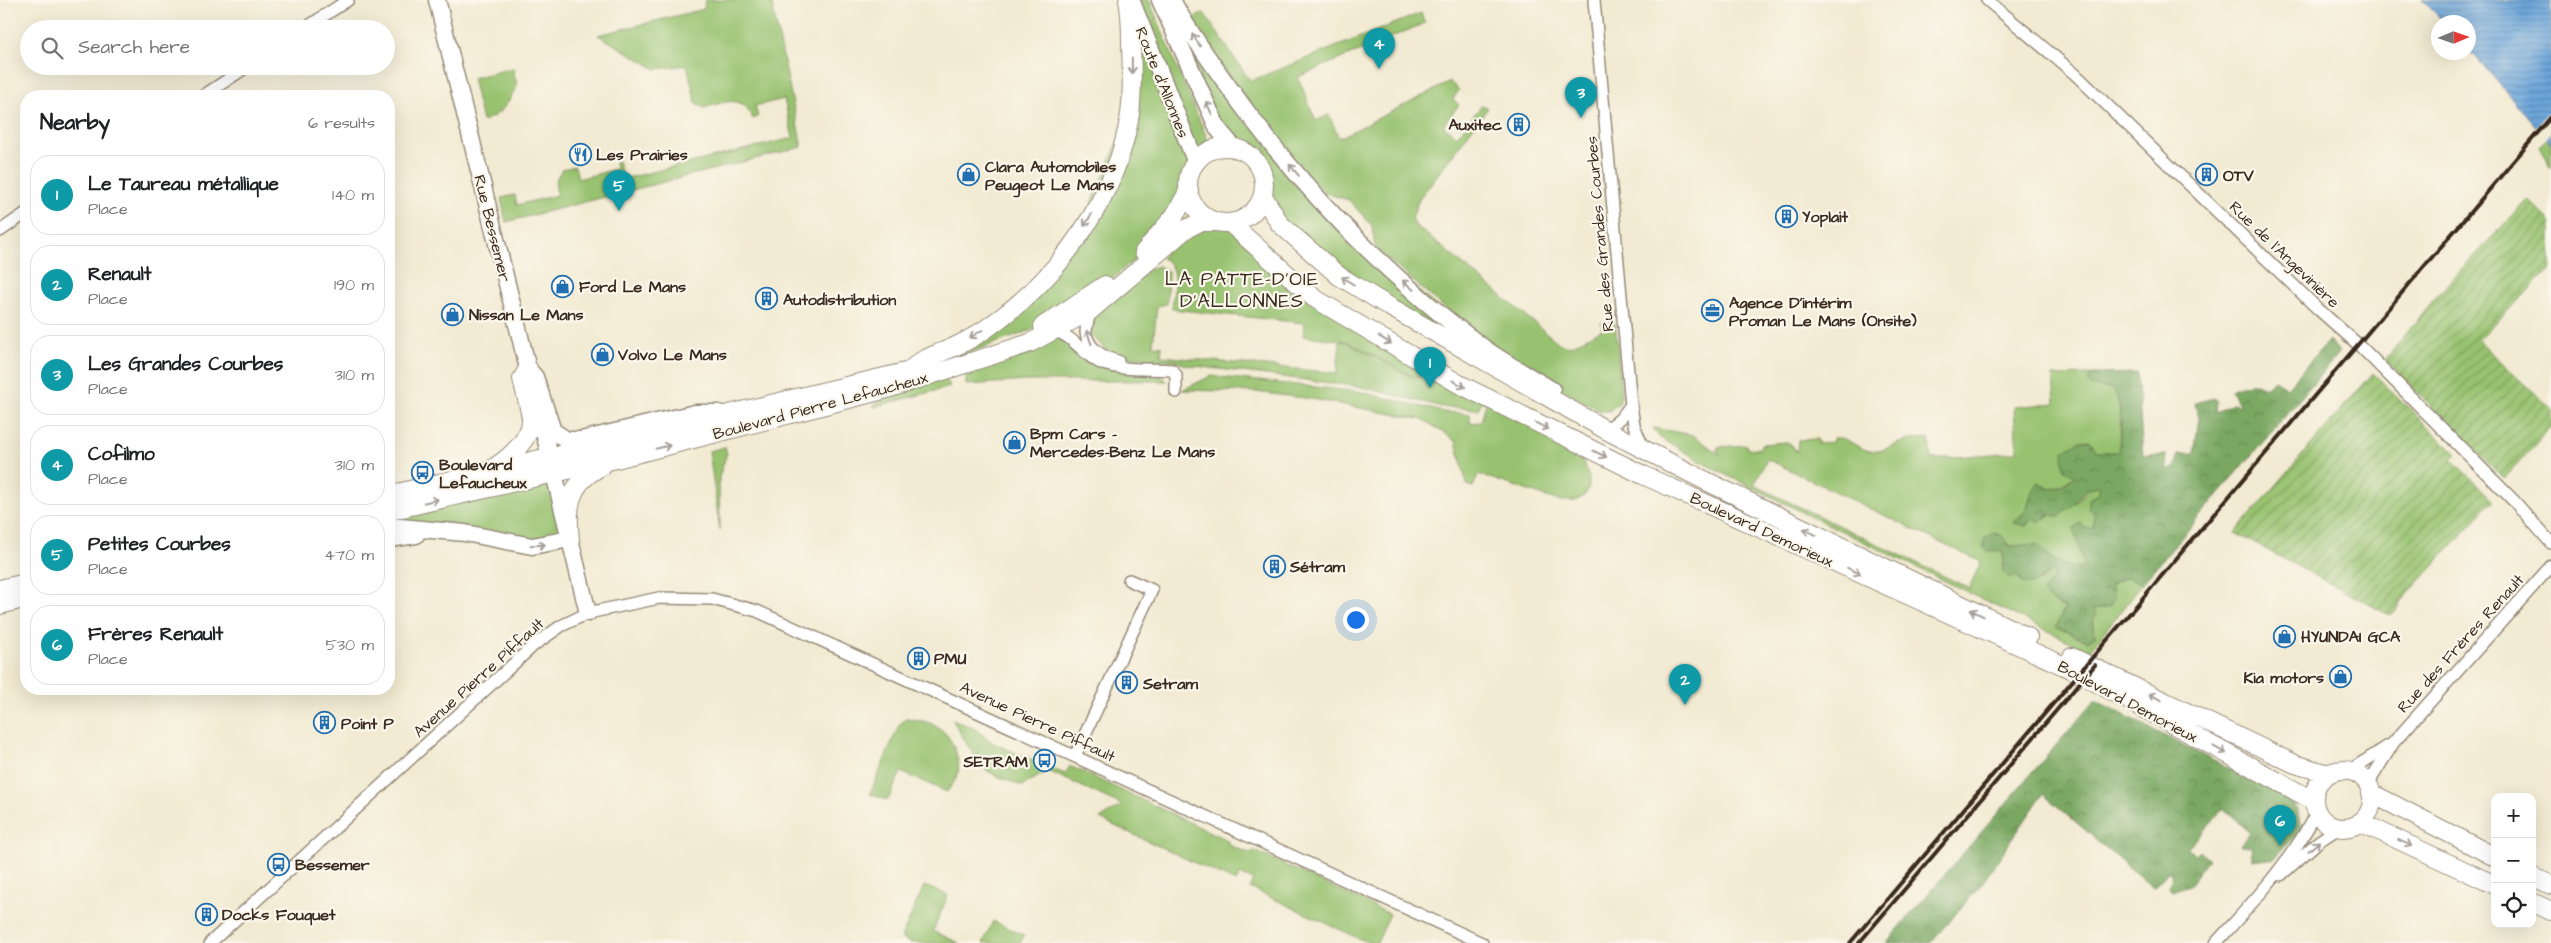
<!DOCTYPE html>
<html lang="en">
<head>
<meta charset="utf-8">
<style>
  :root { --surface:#fff; --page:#f6f6f6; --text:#202124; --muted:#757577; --line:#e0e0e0; --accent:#111827 }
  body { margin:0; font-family:"Architects Daughter",sans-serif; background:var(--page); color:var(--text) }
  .controls { position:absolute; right:15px; bottom:15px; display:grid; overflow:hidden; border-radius:10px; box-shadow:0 5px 20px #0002 }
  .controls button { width:45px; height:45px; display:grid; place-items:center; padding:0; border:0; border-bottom:1px solid var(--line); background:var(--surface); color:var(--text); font:25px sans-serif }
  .compass { position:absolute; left:2431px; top:15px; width:45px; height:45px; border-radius:50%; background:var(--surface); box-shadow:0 5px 20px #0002; rotate:88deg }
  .you { position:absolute; left:1355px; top:619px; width:18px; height:18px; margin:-12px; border:4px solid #fff; border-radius:50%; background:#1a73e8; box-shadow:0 0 0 8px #1a73e833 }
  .badge { display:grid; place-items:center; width:32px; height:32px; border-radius:50%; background:var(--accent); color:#fff; font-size:16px; font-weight:700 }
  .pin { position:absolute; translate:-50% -41px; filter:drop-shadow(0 1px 2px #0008) }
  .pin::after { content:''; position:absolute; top:26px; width:18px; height:15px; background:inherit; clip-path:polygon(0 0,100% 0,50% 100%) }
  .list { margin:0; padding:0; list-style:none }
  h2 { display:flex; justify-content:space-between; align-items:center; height:65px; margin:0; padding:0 20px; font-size:21px }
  h2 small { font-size:16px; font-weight:400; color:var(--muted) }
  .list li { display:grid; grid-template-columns:32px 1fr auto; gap:15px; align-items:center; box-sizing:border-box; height:80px; margin:0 10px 10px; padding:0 10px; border:1px solid var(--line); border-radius:20px }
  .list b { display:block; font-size:19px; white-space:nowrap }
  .list p { margin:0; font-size:16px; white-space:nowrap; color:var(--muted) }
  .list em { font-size:16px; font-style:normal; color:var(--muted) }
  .icon { flex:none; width:28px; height:28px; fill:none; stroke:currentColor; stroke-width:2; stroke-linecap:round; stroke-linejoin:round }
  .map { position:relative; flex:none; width:2551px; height:943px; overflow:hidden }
  .search { position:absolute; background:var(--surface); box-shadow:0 5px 20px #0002; left:20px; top:20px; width:375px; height:55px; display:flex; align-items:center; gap:12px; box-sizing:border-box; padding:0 18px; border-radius:28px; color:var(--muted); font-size:19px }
  .panel { position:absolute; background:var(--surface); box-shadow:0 5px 20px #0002; left:20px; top:90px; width:375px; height:605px; border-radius:20px }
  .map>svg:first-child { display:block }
</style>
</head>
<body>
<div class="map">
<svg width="2551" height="943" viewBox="0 0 2551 943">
  <defs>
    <pattern id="forest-crowns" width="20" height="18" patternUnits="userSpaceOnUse" patternTransform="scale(1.25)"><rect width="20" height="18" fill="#7aa862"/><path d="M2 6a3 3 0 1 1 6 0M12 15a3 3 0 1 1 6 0" fill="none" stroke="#658950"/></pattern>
    <pattern id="garden-furrows" width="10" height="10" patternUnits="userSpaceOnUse" patternTransform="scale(1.25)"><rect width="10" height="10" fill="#98c26f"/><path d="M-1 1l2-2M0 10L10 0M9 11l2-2" fill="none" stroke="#7d9e5b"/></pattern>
    <pattern id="water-rules" width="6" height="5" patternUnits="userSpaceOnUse" patternTransform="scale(1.25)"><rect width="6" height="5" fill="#6aa4da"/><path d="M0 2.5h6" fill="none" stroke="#5886b0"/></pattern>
  </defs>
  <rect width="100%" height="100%" fill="#fbf7ec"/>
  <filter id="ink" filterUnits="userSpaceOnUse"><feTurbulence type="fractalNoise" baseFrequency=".02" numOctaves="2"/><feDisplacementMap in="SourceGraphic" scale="10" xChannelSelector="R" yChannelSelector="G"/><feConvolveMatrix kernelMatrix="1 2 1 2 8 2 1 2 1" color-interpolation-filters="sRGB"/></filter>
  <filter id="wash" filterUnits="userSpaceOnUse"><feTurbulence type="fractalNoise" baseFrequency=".0096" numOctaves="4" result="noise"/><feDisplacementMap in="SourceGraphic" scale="20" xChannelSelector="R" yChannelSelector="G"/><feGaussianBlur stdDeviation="1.12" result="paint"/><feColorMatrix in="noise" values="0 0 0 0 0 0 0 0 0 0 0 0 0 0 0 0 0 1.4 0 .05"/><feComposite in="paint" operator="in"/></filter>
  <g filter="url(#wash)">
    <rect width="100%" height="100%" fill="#f2ead2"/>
    <!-- green -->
    <path fill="#98c26f" stroke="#6a7646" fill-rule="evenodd" d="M705,0H771L802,147L506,222L501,198L515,195L517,205L557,195L555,181L562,169L575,166L578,179L616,169L615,162L618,161L623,179L793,138L784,99L755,106L758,117L753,119C743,93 725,102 704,108L696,103L687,65L656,69L598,35L704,9Z
      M1128,0H1149L1212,150L1196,163L1188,183L1149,247L1098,291L1043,326L943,362L910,371L998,321L1076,239L1130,114Z
      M1172,0L1333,216L1486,350L1390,307L1280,224L1264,189L1259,167L1254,159L1218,129Z
      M1204,13L1250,81L1421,13L1425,23L1298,77L1316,121L1329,115L1339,138L1450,82L1459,90L1453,99L1459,105L1443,125L1457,136L1482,105L1488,108L1419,199L1412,218L1415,225L1560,344L1570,346L1603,329L1601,323L1614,322L1616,328L1621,395L1620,402L1609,411H1600L1557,386L1477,336L1375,248L1372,226L1349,200L1324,193L1271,131L1212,52L1192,19Z
      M513,68L517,86C507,104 502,115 482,121L472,78Z
      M2546,138L2551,144V168L2539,147Z
      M1223,223L1314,298L1427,370L1420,376H1412L1347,341L1303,336L1304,323L1172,309C1173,293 1180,263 1161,258L1186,229Z
      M1158,266L1168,271L1167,304L1157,306L1153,345L1162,346L1161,356L1337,373L1340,341L1347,342L1414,378L1427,375L1483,400L1478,409L1443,407L1362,387L1187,365L1174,361L1111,355L1092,336L1094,315L1149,269Z
      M1059,338L1128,373L1161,376L1167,381H1027L966,385V375C984,357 1034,340 1059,338Z
      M2091,375L2088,382L2114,390C2123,411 2121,430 2118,452H2097C2083,468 2072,483 2050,489L2039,482L2032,491L2027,509L2014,523L2026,526L2031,520L2042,521C2052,511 2068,510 2078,501C2089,490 2081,491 2100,485L2093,529L2083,527C2078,540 2077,552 2085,564L2079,569C2061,567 2048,556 2037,544L2010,546L2003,536L1995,552L2002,551L2004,559L2001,565L2018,576L2038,582L2054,570V578L2048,587L2058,605L2065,608L2061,615L2081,639L2087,641L2095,636L2093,610L2109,607L2111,584L2128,577L2142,584L2089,651L1716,470L1659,437L1653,428L1693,435L1720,455L1717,450L1718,447L1746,445L1747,449L1761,448V444L1788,442L1797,452L1798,440L1817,439L1818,443L1833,442V438C1850,436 1856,450 1872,451C1885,452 1891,445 1902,442C1910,439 1921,439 1929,438L1931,459L2017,452L2014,407L2055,403L2053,376ZM1767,459L1981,562L1969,588L1754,485Z
      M1211,376L1362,392L1443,412L1470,414V423L1481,422L1487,398L1565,437L1583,462L1589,477V487L1585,495L1576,501H1559L1478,474L1473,487L1467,485L1456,441L1424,420L1312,399L1255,392L1182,390Z
      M935,377L947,379L950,387L873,407L888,393Z
      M725,447L727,453L719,477L720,530L709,451Z
      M554,473L570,539L554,544L389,526V511Z
      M906,719C932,720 948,728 956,753C958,761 960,768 957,776C955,782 950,787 947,792L901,772L888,800L870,794L899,725Z
      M953,719L977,730L993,743L1065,774L1070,766L1227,840L1229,845L1249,853L1255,851L1390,914L1377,943H1369L1250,888L1253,880L1240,874L1236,882L1100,819L1122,805L1048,771L1022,786C1010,781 997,777 986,770C981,767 954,725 953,719Z
      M924,886L948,895L933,931L959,943H911L901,938Z
      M993,921L1024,935L1020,943H983Z"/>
    <!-- forest -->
    <path fill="url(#forest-crowns)" stroke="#5a6940" d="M2329,340L2339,353L2142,584L2128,577L2111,584L2114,599L2109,607L2093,610L2096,616L2093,620L2095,636L2087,641L2056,627L2065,608L2048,599L2042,592L2054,578V570C2043,577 2036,587 2021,583L2018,576L2011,578L2002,571L2004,559L2002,551L1988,552L1983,546L1985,537L1995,533L2003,536L2010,546L2037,544C2048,556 2061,567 2079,569L2085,564C2078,553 2080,540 2073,528L2080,523L2083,527L2093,528L2094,513L2088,508V499L2098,494L2100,485L2085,490L2077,501L2059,517L2049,514L2042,521L2031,520L2026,526L2014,523L2027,509L2032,491L2039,482L2050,489L2062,486L2076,476L2064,469L2063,451L2080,441L2090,440L2097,452H2118C2121,430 2124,410 2114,390L2091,386L2088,382L2091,374L2137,373L2143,456L2166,455L2167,471L2174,467L2179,454H2194L2199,418L2195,403L2214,398L2217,400L2216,412L2233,404L2240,406L2231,390C2244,383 2252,382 2267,387L2274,380L2287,388Z
      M2095,700L2292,801L2298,811L2301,829L2273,860L2252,859L2251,846H2239L2250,832L2223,809L2188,848L2196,855L2200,851L2209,859L2189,885L2172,891L2169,886L2172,877L2169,871L2153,888L2043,794L1980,886L1930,943H1886Z"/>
    <!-- garden -->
    <path fill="url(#garden-furrows)" stroke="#6a7646" d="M2528,199L2551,222V268L2478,340L2551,408V427L2504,479L2385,360L2435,298Z
      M2373,373L2456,454L2451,459L2493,500L2399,604L2396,611L2389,615L2235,533Z"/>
    <!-- water -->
    <path fill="url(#water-rules)" stroke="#52677c" d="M2422,0H2551V144L2469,49L2468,22H2444Z"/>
    <!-- pier -->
    <path fill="#f2ead2" d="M2551,110V133L2544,140L2535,128Z"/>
  </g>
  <g filter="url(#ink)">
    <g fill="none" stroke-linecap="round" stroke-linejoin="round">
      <defs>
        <path id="street" d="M1594,0L1631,405L1634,425L1640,440
          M1987,0L2075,74L2318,309L2361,347L2515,502L2551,543
          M304,29L348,0
          M203,96L248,66
          M0,231L26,213
          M1090,311C1089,318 1086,325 1086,332C1087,348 1104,358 1118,361
          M1055,331C1072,336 1081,351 1095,360C1114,372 1150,368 1172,370L1176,375V392
          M1606,430L1620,419L1631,405
          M1075,756L1152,590L1129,580
          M2349,771L2390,745
          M2368,784L2394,742L2551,566
          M2281,875L2319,841L2339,828
          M210,943L534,645L561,626L588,613L659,598L712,599L757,611L1482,943
          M2216,943C2253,902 2292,861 2317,811"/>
        <path id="secondary" d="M437,0L527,365
          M1160,0L1218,129L1235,149
          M1172,0C1188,30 1208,58 1228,86C1299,186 1385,275 1484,348C1506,364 1530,376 1552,390
          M1132,2L1196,163
          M528,369L535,377L553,431L567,440H581L695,413H719
          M541,420L588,613
          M389,526L465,533L532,546L570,539
          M389,539L416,535"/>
        <path id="primary" d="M1188 185a38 38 0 1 1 76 0a38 38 0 1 1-76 0Z
          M1263,196L1280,224L1339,276L1390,307L1606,430L1700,478L2028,637
          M1230,223L1314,298L1459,384L1643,475L2073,670L2314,801
          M1144,252L1175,215L1189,190
          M1043,326L1105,285
          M910,371C921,357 940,354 956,346C970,340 985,330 998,320C1062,273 1118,194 1130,114C1133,91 1132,68 1131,45C1131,30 1131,15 1128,0
          M495,467C509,458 533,437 531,418C529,405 525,392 522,379L528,369
          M389,495L914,370
          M389,511L616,459L887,389L1030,343L1090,311L1186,229L1200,222H1215
          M570,539C566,505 570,482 602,466
          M0,589L26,583
          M0,605L26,598
          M2072,657L2295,764L2328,774
          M2314 799a29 29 0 1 1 58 0a29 29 0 1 1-58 0Z
          M2371,793L2495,857
          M2360,822L2495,885
          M2532,876L2551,885
          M2532,902L2551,911"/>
      </defs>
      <!-- street casing -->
      <use href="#street" stroke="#968a78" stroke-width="14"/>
      <!-- secondary casing -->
      <use href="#secondary" stroke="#968a78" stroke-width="19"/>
      <!-- primary casing -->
      <use href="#primary" stroke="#968a78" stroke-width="20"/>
      <!-- street -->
      <use href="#street" stroke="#fff" stroke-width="11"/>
      <!-- secondary -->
      <use href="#secondary" stroke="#fff" stroke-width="16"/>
      <!-- primary -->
      <use href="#primary" stroke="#fff" stroke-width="18"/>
      <!-- rail -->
      <path stroke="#3b2a1e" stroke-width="4" d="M1850,943L2551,117
        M1859,943L2095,665"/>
    </g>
    <!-- one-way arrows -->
    <defs><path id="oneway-shaft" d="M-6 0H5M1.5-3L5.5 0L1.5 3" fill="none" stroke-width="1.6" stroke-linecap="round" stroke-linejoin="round" transform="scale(1.25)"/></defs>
    <g stroke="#a79f9a">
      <use href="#oneway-shaft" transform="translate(1196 40) rotate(-123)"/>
      <use href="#oneway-shaft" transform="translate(1132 66) rotate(89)"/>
      <use href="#oneway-shaft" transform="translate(1209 108) rotate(-115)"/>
      <use href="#oneway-shaft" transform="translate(1294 170) rotate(-130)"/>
      <use href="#oneway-shaft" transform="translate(1088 220) rotate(122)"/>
      <use href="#oneway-shaft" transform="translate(1348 281) rotate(-148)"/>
      <use href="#oneway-shaft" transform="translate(1408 285) rotate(-139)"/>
      <use href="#oneway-shaft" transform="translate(976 334) rotate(148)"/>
      <use href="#oneway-shaft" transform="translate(1089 337) rotate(-109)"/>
      <use href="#oneway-shaft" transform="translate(1385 340) rotate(31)"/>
      <use href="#oneway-shaft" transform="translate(1459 384) rotate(28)"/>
      <use href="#oneway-shaft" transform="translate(1542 426) rotate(26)"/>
      <use href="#oneway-shaft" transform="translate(663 447) rotate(-14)"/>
      <use href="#oneway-shaft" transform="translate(1600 454) rotate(26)"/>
      <use href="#oneway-shaft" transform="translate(431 501) rotate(-13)"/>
      <use href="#oneway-shaft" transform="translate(1810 532) rotate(-154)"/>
      <use href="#oneway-shaft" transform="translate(538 545) rotate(-2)"/>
      <use href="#oneway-shaft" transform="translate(1854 571) rotate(25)"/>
      <use href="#oneway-shaft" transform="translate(1977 613) rotate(-154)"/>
      <use href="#oneway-shaft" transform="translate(2155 697) rotate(-154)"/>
      <use href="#oneway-shaft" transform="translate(2220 750) rotate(29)"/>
      <use href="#oneway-shaft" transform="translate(2405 843) rotate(25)"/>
      <use href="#oneway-shaft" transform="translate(2314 846) rotate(-41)"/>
    </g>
  </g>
  <!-- icons -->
  <defs>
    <symbol id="building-ring" viewBox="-11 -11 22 22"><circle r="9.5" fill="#fbf7ec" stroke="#1f6fb2" stroke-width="1.5"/><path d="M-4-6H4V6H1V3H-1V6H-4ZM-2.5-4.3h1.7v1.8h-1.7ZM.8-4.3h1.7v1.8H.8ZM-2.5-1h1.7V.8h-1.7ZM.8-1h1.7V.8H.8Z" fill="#1f6fb2"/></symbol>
    <symbol id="restaurant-ring" viewBox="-11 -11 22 22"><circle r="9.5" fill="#fbf7ec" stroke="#1f6fb2" stroke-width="1.5"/><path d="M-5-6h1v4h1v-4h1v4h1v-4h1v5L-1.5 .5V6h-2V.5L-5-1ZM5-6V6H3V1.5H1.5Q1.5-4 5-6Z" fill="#1f6fb2"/></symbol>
    <symbol id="shop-ring" viewBox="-11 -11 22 22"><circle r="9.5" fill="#fbf7ec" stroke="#1f6fb2" stroke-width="1.5"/><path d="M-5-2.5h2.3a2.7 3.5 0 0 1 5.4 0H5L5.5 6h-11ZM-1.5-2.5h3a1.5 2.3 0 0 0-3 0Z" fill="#1f6fb2"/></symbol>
    <symbol id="office-ring" viewBox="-11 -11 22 22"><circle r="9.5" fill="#fbf7ec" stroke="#1f6fb2" stroke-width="1.5"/><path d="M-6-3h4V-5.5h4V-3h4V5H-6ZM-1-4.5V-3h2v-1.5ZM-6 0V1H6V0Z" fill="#1f6fb2"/></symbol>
    <symbol id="bus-ring" viewBox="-11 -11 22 22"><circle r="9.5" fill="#fbf7ec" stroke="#1f6fb2" stroke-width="1.5"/><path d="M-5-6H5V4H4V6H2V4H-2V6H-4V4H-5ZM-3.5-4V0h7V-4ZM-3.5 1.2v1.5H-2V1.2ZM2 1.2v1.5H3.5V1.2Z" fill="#1f6fb2"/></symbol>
  </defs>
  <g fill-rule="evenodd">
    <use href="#building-ring" x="1506" y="112" width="25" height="25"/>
    <use href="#restaurant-ring" x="568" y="142" width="25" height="25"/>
    <use href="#shop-ring" x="956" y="162" width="25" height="25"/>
    <use href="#building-ring" x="2194" y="162" width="25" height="25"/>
    <use href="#building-ring" x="1774" y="204" width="25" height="25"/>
    <use href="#shop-ring" x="550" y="274" width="25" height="25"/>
    <use href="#building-ring" x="754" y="286" width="25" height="25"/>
    <use href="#office-ring" x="1700" y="298" width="25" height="25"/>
    <use href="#shop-ring" x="440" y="302" width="25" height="25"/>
    <use href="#shop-ring" x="590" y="342" width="25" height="25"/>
    <use href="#shop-ring" x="1002" y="430" width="25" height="25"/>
    <use href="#bus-ring" x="410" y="460" width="25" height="25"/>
    <use href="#building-ring" x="1262" y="554" width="25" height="25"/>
    <use href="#shop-ring" x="2272" y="624" width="25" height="25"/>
    <use href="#building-ring" x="906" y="646" width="25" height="25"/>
    <use href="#shop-ring" x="2328" y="664" width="25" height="25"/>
    <use href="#building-ring" x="1114" y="670" width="25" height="25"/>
    <use href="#building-ring" x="312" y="710" width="25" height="25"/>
    <use href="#bus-ring" x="1032" y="748" width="25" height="25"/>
    <use href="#bus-ring" x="266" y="852" width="25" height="25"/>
    <use href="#building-ring" x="194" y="902" width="25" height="25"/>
  </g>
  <g text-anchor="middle" stroke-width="4.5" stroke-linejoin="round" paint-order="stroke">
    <!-- street labels -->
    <g font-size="16" fill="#3b2a1e" stroke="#fbf7ec">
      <text transform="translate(1163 82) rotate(68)" y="6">Route d'Allonnes</text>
      <text transform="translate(493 228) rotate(76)" y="6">Rue Bessemer</text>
      <text transform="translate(1599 234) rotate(-95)" y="6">Rue des Grandes Courbes</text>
      <text transform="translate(2285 254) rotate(44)" y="6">Rue de l'Angevinière</text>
      <text transform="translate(820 405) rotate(-15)" y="6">Boulevard Pierre Lefaucheux</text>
      <text transform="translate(1762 529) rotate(25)" y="6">Boulevard Demorieux</text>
      <text transform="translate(2460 643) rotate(-48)" y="6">Rue des Frères Renault</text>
      <text transform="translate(478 677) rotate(-42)" y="6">Avenue Pierre Piffault</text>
      <text transform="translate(2128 701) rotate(28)" y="6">Boulevard Demorieux</text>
      <text transform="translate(1038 721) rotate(25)" y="6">Avenue Pierre Piffault</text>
    </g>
    <!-- poi labels -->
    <g font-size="16" font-weight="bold" fill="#3b2a1e" stroke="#fbf7ec" text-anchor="start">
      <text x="1502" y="130" text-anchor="end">Auxitec</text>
      <text x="596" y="160">Les Prairies</text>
      <text x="985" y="172">Clara Automobiles<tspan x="985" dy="18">Peugeot Le Mans</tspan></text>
      <text x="2223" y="181">OTV</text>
      <text x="1802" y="222">Yoplait</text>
      <text x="579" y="292">Ford Le Mans</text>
      <text x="783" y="305">Autodistribution</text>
      <text x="1729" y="308">Agence D'intérim<tspan x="1729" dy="18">Proman Le Mans (Onsite)</tspan></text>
      <text x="469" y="320">Nissan Le Mans</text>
      <text x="618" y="360">Volvo Le Mans</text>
      <text x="1030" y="439">Bpm Cars -<tspan x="1030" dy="18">Mercedes-Benz Le Mans</tspan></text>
      <text x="439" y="470">Boulevard<tspan x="439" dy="18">Lefaucheux</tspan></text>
      <text x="1290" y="572">Sétram</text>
      <text x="2301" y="642">HYUNDAI GCA</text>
      <text x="934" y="664">PMU</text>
      <text x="2324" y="683" text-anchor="end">Kia motors</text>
      <text x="1143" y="689">Setram</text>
      <text x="341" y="729">Point P</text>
      <text x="1028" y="767" text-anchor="end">SETRAM</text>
      <text x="295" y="870">Bessemer</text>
      <text x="222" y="920">Docks Fouquet</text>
    </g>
    <!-- quarter labels -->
    <g font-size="19" letter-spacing="1" fill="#3b2a1e" stroke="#fbf7ec">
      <text x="1242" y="285">LA PATTE-D'OIE<tspan x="1242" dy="22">D'ALLONNES</tspan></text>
    </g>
  </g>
</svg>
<div class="controls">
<button>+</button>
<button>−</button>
<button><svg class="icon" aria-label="locate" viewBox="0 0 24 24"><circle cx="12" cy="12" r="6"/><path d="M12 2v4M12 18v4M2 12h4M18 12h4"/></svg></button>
</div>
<svg class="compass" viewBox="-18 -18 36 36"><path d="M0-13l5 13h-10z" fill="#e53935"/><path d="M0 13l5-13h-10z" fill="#757577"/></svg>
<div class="you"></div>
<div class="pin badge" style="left:1430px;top:388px;background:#0f9aa8">1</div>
<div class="pin badge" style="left:1685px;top:705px;background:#0f9aa8">2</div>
<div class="pin badge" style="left:1581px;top:118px;background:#0f9aa8">3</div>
<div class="pin badge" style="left:1379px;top:69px;background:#0f9aa8">4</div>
<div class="pin badge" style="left:619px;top:211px;background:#0f9aa8">5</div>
<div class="pin badge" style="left:2280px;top:846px;background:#0f9aa8">6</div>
<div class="search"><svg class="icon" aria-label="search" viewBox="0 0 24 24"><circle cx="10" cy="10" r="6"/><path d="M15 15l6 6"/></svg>Search here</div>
<section class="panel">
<h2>Nearby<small>6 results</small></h2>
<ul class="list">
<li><span class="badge" style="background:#0f9aa8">1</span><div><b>Le Taureau métallique</b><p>Place</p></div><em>140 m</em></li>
<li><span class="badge" style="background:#0f9aa8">2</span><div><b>Renault</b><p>Place</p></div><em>190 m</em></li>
<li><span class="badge" style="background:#0f9aa8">3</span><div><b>Les Grandes Courbes</b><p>Place</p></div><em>310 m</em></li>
<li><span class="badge" style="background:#0f9aa8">4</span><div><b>Cofilmo</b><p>Place</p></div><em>310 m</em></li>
<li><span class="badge" style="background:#0f9aa8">5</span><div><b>Petites Courbes</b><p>Place</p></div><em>470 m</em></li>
<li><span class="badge" style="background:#0f9aa8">6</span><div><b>Frères Renault</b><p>Place</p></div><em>530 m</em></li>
</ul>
</section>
</div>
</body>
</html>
